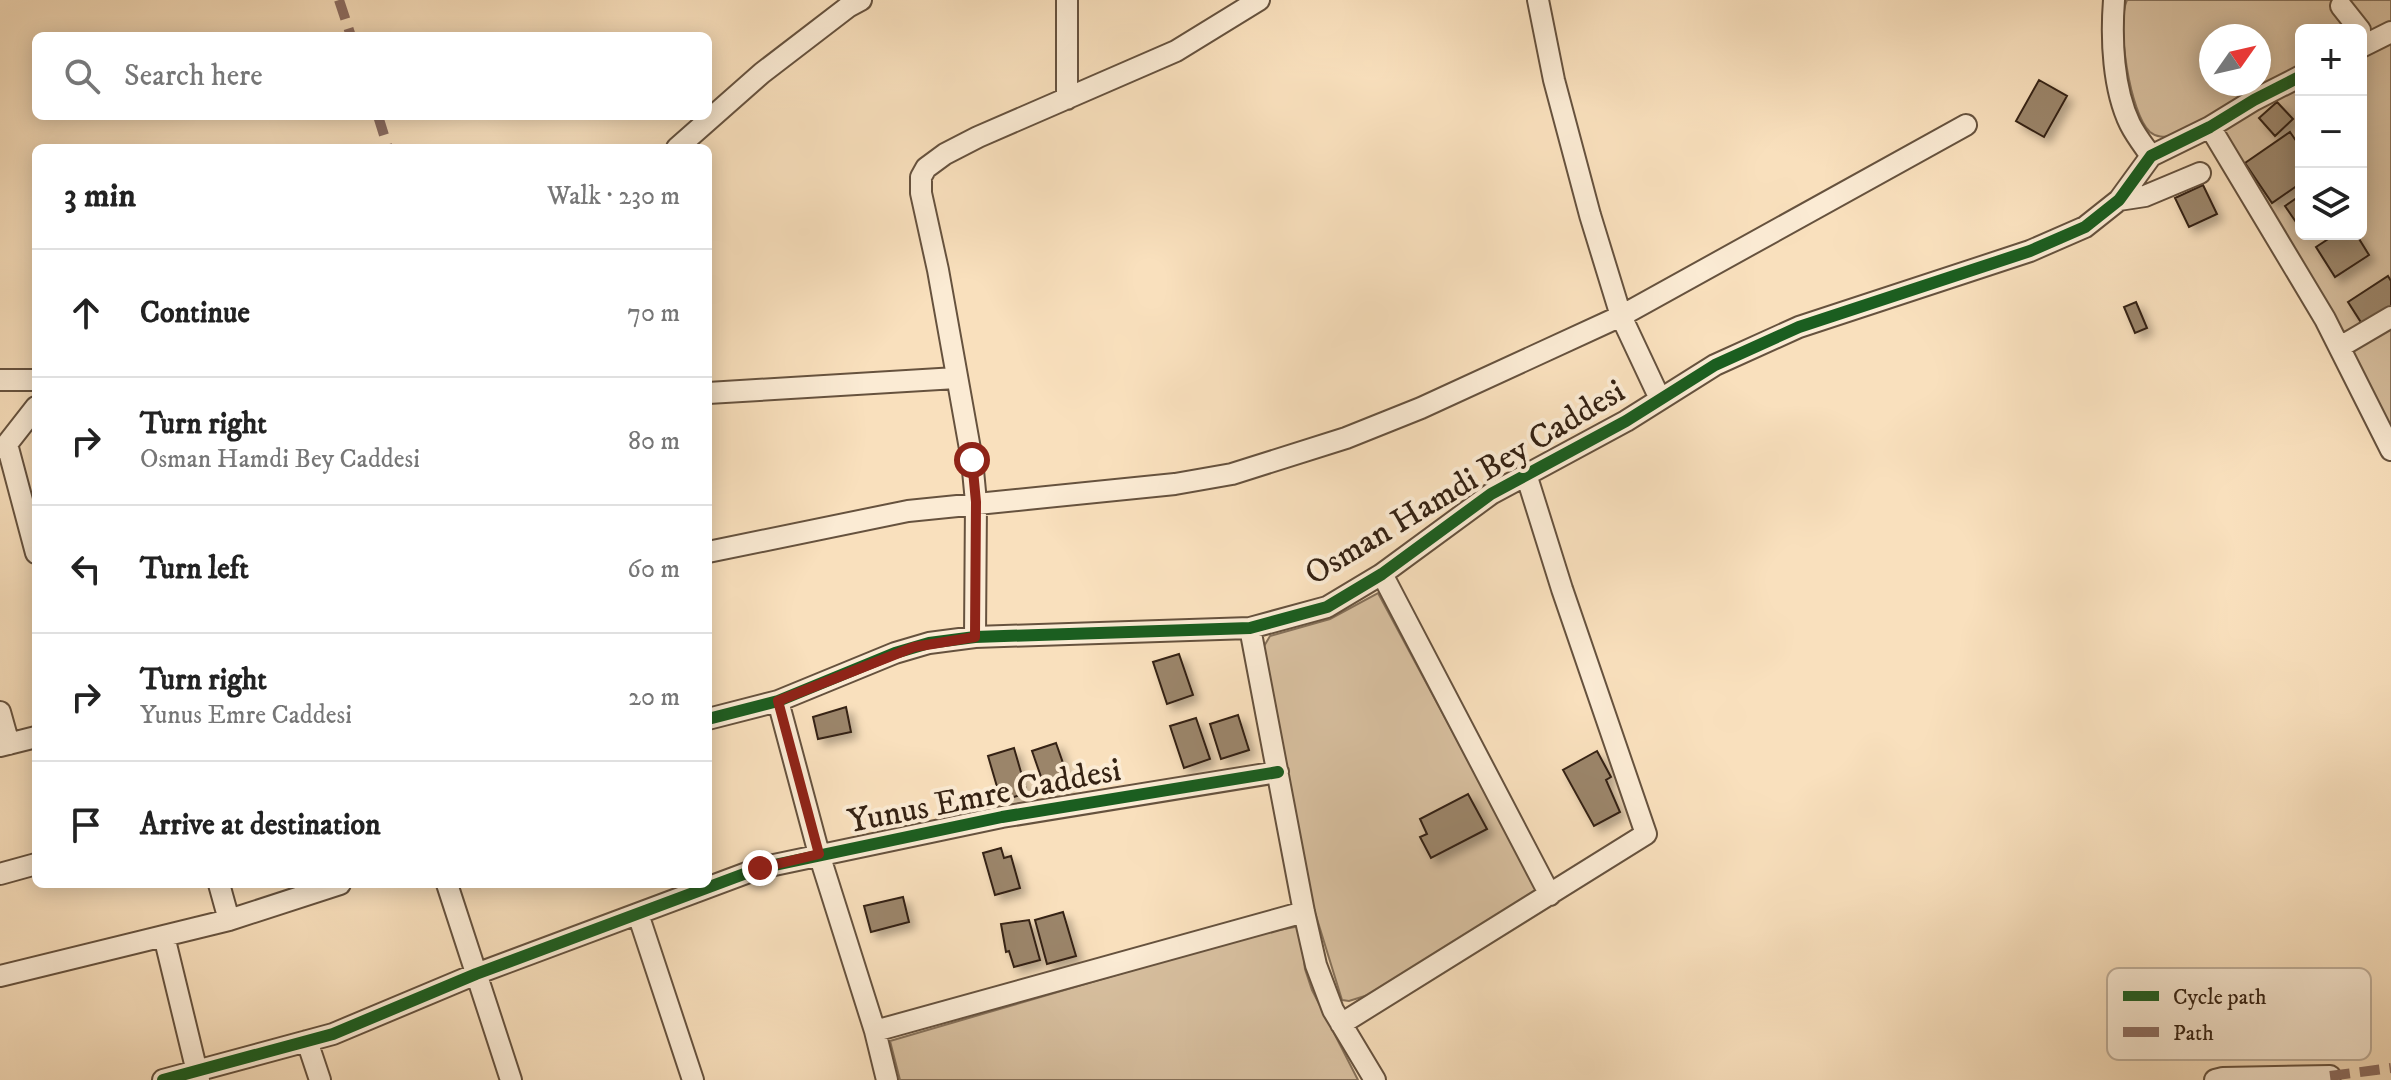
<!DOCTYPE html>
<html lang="en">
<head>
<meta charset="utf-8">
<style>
  :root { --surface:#fff; --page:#f2f2f2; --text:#222; --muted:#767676; --line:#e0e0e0 }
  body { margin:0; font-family:"IM FELL DW Pica",serif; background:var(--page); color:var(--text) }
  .controls { position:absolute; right:24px; top:24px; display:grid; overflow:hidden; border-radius:12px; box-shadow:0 4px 20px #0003 }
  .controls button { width:72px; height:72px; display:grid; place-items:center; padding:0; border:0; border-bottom:2px solid var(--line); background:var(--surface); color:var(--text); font:40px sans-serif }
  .compass { position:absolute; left:2199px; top:24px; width:72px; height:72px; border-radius:50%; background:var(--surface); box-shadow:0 4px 20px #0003; rotate:56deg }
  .stop { position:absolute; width:24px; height:24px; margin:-18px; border:6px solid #8f2418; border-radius:50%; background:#fff }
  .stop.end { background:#8f2418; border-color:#fff; box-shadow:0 2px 8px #0008 }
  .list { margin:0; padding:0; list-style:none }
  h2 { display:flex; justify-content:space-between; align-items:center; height:104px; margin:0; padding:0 32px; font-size:34px }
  h2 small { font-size:26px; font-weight:400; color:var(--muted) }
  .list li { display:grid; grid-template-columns:52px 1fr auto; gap:24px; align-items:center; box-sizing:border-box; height:128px; padding:0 32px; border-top:2px solid var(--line) }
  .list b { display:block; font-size:30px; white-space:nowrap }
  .list p { margin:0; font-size:26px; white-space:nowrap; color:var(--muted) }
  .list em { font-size:26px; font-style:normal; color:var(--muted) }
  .icon { flex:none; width:44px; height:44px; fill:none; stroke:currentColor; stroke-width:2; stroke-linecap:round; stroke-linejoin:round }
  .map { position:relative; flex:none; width:2391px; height:1080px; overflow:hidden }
  .search { position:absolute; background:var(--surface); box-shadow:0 4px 20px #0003; left:32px; top:32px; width:680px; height:88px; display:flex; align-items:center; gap:20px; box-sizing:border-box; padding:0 28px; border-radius:12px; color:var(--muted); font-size:30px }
  .panel { position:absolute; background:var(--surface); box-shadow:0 4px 20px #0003; left:32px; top:144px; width:680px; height:744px; border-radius:12px }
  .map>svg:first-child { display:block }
</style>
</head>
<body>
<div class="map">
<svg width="2391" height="1080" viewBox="0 0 2391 1080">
  <defs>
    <filter id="shadow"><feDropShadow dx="6" dy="6" stdDeviation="4" flood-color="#0004"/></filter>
  </defs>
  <rect width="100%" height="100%" fill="#f9e0bd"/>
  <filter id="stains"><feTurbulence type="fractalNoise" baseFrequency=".0025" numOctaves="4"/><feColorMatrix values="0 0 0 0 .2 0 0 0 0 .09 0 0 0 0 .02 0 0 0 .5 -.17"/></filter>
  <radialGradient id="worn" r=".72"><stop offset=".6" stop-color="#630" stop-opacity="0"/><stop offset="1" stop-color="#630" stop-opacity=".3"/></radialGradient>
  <!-- green -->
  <path fill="#d8c0a0" stroke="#86715a" stroke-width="2" fill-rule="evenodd" d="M2127,0H2343L2354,30H2301V68L2173,136C2164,137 2157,138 2150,132C2130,114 2116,23 2127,0ZM2211,36H2259V84H2211Z
    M2345,0H2391V25L2370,32Z
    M2391,40V429L2222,136L2224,126L2301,83V234H2361V55Z
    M1378,593L1538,891L1368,995L1349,1001L1342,1000L1309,893L1263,648L1270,636L1330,619Z
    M1300,926L1305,969L1312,990L1358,1080H900L890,1041L1253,935Z"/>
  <!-- building -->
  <path fill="#9b856b" stroke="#352213" stroke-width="2" filter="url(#shadow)" d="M2039,80L2067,96L2044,137L2016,121Z
    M2277,102L2293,119L2275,136L2259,118Z
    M2290,132L2301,148V183L2272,203L2245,163Z
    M2203,185L2217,214L2189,227L2175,198Z
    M2301,195V227L2300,228L2285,206Z
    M2336,234H2356L2369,255L2335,277L2316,247Z
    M2388,276L2391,281V310L2364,327L2348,302Z
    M2136,302L2147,328L2135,333L2124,307Z
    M1179,654L1193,695L1167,704L1153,662Z
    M846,707L851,732L818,739L813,717Z
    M1238,715L1249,750L1221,759L1210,724Z
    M1196,718L1210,759L1184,768L1170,726Z
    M1056,743L1070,783L1046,791L1032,751Z
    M1014,748L1027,793L1007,799L1004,788L998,790L988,756Z
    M1597,751L1611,777L1606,780L1620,812L1594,826L1563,770Z
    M1468,794L1487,829L1431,858L1420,837L1427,834L1420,819Z
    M1001,848L1004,858L1011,856L1020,888L995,895L983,853Z
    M903,897L909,922L871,932L864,906Z
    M1063,912L1076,956L1047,964L1035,920Z
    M1029,920L1040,960L1014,967L1009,951L1006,952L1001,924Z"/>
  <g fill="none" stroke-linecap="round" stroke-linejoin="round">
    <defs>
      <path id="minor" d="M1067,0V99
        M1538,0L1554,80L1590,215L1621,316L1660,399
        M2114,0C2111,39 2113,89 2130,124C2136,136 2144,146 2151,156
        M2341,6L2360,30
        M2361,47L2391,32
        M2210,127L2325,319L2391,450
        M677,148L762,73L848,7L861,0
        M2119,200L2145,196L2200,173
        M2340,347L2391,317
        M0,380H36
        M708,393L956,378
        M7,444L36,553
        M0,448L7,444L36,407
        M708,552L908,511L1175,484L1232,474L1346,438L1421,408L1621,316L1966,125
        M1382,574L1550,895
        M1250,628L1304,912L1316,965L1333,1010L1375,1080
        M975,637L976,502L972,460L938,270L921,193V177L926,168L945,154L978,137L1176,51L1259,0
        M778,701L819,854L875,1031L887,1080
        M0,712L9,744
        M708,719L778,701L895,653L929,643L975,637L1250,628L1327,607L1382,574L1491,494L1626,421L1715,365L1799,327L2030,251L2085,227L2119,200L2151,156L2210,127L2254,100L2301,76
        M0,746L36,737
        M0,874L36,864
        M219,884L229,920
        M447,884L511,1080
        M638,914L693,1080
        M164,936L199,1080
        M0,976L229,920L340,884
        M1341,1024L1646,834L1562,589L1526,474
        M875,1031L1304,912
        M307,1041L320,1080
        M163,1080L333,1034L476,974L760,868L1002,817L1278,772
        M2215,1080L2223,1078L2330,1076"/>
    </defs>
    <!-- minor casing -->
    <use href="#minor" stroke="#66523e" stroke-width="24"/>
    <!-- minor -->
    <use href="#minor" stroke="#fbebd4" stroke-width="20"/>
    <!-- quiet -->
    <path stroke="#8d6e63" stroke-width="10" stroke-dasharray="20 10" stroke-linecap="butt" d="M339,0L351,36
      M378,116L388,148
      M2330,1076L2391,1068"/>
    <defs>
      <path id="cycleway" d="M708,719L778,701L895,653L929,643L975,637L1250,628L1327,607L1382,574L1491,494L1626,421L1715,365L1799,327L2030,251L2085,227L2119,200L2151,156L2210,127L2254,100L2301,76
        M163,1080L333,1034L476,974L760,868L1002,817L1278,772"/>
    </defs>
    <!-- cycleway casing -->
    <use href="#cycleway" stroke="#fbebd4" stroke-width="17"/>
    <!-- cycleway -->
    <use href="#cycleway" stroke="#1b5e20" stroke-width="12"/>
  </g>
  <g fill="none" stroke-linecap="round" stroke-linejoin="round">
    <!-- route -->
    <path stroke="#8f2418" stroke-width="10" d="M760,868L819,854L778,701L914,647L975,637L976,502L972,460"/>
  </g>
  <g text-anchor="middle" stroke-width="8" stroke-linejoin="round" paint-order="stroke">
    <!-- street labels -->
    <g font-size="34" fill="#352213" stroke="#fbebd4">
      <text transform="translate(1464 481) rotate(-31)" y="12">Osman Hamdi Bey Caddesi</text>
      <text transform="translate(984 794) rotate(-11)" y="12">Yunus Emre Caddesi</text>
    </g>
  </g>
  <!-- legend -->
  <rect x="2107" y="968" width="264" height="92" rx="12" fill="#fbebd4" stroke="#c0af9a" stroke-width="2"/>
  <rect x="2123" y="991" width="36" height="10" fill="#1b5e20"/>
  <rect x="2123" y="1027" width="36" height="10" fill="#8d6e63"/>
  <g font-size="22" fill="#352213">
    <text x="2173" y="1004">Cycle path</text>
    <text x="2173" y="1040">Path</text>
  </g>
  <rect width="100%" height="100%" filter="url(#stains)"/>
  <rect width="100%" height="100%" fill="url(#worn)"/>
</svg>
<div class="controls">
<button>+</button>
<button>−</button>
<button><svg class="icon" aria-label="layers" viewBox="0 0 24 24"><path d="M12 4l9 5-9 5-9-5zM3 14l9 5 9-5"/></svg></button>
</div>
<svg class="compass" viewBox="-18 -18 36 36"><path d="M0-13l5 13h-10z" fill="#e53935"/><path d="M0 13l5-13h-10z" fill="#767676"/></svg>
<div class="stop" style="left:972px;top:460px"></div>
<div class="stop end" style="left:760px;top:868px"></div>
<div class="search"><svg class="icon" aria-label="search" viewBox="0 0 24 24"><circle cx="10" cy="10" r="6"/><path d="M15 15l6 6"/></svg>Search here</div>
<section class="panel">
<h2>3 min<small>Walk · 230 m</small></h2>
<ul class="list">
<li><svg class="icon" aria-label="ahead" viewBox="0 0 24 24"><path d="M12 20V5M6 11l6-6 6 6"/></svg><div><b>Continue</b></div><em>70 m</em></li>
<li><svg class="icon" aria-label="right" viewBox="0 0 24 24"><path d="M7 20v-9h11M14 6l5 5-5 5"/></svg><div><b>Turn right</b><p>Osman Hamdi Bey Caddesi</p></div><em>80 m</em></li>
<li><svg class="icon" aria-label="left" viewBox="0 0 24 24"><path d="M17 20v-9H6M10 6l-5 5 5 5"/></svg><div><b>Turn left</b></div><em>60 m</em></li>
<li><svg class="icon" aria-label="right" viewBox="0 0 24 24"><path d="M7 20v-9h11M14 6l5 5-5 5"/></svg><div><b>Turn right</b><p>Yunus Emre Caddesi</p></div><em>20 m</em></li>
<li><svg class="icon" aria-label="arrive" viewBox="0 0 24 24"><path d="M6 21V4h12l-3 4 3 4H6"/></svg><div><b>Arrive at destination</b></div></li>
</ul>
</section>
</div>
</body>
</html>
